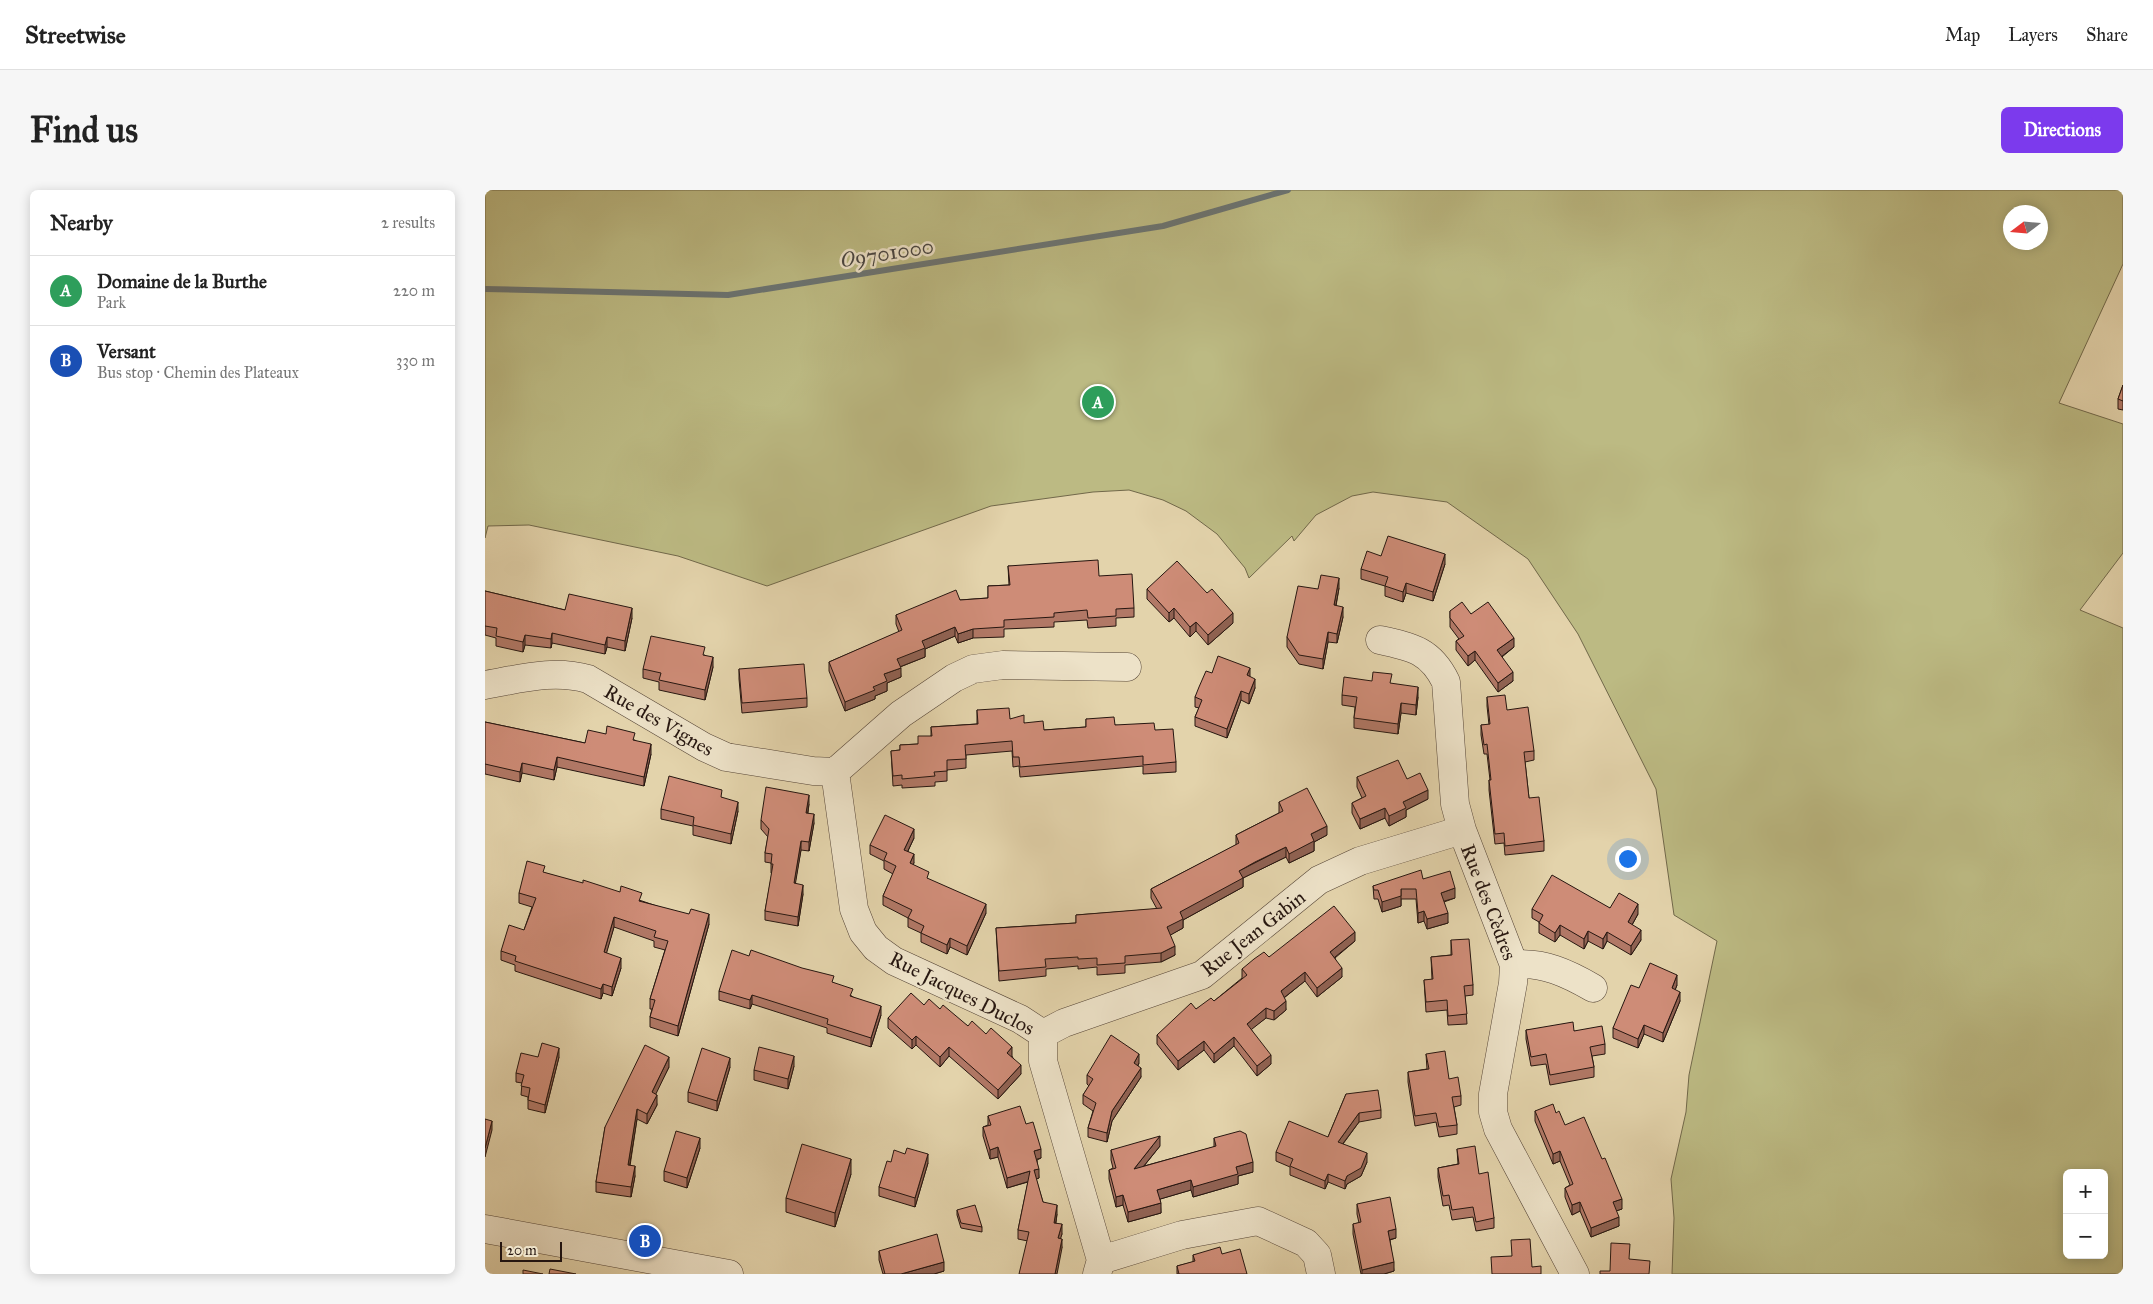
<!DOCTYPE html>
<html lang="en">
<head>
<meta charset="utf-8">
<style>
  :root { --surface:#fff; --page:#f6f6f6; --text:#222; --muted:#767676; --line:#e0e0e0; --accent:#7c3aed }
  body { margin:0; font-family:"IM FELL Great Primer",serif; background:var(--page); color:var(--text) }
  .controls { position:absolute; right:15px; bottom:15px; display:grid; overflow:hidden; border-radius:8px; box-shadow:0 2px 12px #0003 }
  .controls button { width:45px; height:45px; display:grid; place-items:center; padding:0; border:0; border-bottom:1px solid var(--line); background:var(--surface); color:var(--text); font:25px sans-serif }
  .compass { position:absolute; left:1518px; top:15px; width:45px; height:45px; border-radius:50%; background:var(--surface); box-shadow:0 2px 12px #0003; rotate:254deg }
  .scale { position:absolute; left:15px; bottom:12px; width:62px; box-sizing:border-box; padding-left:5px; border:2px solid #261610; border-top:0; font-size:14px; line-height:18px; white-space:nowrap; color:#261610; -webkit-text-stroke:4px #ede2c8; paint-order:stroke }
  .you { position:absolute; left:1142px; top:668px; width:18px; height:18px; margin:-12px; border:4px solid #fff; border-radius:50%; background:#1a73e8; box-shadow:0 0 0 8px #1a73e833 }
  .badge { display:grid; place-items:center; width:32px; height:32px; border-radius:50%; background:var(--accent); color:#fff; font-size:16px; font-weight:700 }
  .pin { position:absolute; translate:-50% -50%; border:2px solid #fff; box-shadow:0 1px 5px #0006 }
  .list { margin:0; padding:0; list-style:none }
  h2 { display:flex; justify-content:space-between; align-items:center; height:65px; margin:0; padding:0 20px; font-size:21px }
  h2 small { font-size:16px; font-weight:400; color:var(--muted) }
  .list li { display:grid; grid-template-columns:32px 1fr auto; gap:15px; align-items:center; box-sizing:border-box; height:70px; padding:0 20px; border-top:1px solid var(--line) }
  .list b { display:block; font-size:19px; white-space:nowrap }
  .list p { margin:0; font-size:16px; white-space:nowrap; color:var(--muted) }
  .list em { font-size:16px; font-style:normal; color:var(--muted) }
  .map { position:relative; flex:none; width:1638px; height:1084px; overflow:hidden; border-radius:8px }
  header { display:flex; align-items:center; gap:30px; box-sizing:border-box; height:70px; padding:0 25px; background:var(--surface); border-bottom:1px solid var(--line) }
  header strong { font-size:24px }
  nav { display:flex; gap:28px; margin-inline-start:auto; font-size:18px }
  .intro { display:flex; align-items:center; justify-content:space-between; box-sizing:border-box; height:120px; padding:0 30px }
  h1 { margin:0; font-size:35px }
  .button { padding:12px 22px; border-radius:8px; background:var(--accent); color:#fff; font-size:18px; font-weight:700 }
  main { display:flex; gap:30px; padding:0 30px }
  aside { flex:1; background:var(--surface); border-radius:8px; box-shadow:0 2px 12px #0003 }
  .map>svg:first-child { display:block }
</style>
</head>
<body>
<header>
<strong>Streetwise</strong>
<nav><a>Map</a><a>Layers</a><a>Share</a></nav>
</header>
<div class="intro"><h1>Find us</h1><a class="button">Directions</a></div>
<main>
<aside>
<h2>Nearby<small>2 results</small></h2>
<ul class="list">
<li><span class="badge" style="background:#2e9e5b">A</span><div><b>Domaine de la Burthe</b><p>Park</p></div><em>220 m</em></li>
<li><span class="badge" style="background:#1a4fb4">B</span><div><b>Versant</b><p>Bus stop · Chemin des Plateaux</p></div><em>330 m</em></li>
</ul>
</aside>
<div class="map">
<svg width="1638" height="1084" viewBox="0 0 1638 1084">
  <rect width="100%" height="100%" fill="#e3d3ab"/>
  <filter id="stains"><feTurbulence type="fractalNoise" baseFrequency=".004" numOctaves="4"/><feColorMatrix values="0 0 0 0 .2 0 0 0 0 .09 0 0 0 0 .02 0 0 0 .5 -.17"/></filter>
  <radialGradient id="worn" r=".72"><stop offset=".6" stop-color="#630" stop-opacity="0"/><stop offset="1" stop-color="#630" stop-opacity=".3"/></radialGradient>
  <!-- green -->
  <path fill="#bcba83" stroke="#71684a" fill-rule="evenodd" d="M0,0H1638V74L1574,213L1638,234V363L1595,420L1638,438V1084H1187L1189,1028L1186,989L1201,922L1204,885L1232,751L1189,725L1171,599L1093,444L1043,369L962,312L888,302L867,306L831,325L809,351L807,346L764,388L760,378L732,344L701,321L678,310L644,300L608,302L506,316L282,396L193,366L44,335L3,336L0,348ZM1526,22H1556V52H1526ZM1582,983H1619V1065H1582Z"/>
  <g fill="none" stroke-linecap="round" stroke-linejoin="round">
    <!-- stream -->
    <path stroke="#6c7573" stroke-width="6" d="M0,99L243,105L678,36L803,0"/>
    <defs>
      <path id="minor" d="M895,450C928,457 946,461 961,492L970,614L977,640L1029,775L1028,793L1008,904V922L1013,939L1090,1084
        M0,495C35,489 68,479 103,489L219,557L241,567L328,581L350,582
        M1029,775C1057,771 1084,784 1108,798
        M558,844L579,833L717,785L834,690L875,671L977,640
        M0,1039L244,1084
        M616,1070L697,1045L773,1031L821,1053L832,1065L836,1084
        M612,1084L616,1070L558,871V844L535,829L409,771L391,758L378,742L369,719L350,582L416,524L469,488L488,479L518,475L642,477"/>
    </defs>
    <!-- minor casing -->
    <use href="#minor" stroke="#554537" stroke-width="29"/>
    <!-- minor -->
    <use href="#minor" stroke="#ede2c8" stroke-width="28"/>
  </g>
  <!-- wall -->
  <path fill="#b17866" stroke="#261610" d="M1638,195V220L1633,219V209Z
    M896,366L960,374L948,411L921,403L918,412L900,406V396L876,389V379Z
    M523,376L614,386L649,418V427L631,428V436L603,438L602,430L569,432V437L519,439V447L488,448L473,453L470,446L440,459V467L415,477L416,487L402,493V501L390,506V509L360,521L344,481V472L414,442L411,434V425L475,410L503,408V396L524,395Z
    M854,398L851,416L858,427L852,453L843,452L838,479L814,474L802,457V447L833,399Z
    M662,399L748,433L723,455L711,441L705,447L689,428L684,432L662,409Z
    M0,401L80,420L147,428L140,461L122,457L120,464L67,453L66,458L40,455L38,462L11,456V448L0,445Z
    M965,421L986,424L1029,457L1017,467L1028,491L1013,502L990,470L983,476L971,460V451L974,449L965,437Z
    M220,465L228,477L220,510L174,500V492L158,488V479Z
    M254,479L322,508V517L257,523L254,489Z
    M727,483L765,487L770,498L764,514L756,510L742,548L710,536V527L714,518L710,517V507Z
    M907,494L933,507L931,525L916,523L913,544L869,538V528L870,517L857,515V505Z
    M1002,507L1022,520L1049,561V570L1040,572L1044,608L1059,651V661L1020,665L1019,653L1010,654L1004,600V590H1005L1002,564H999L996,545V535H1004L1002,516Z
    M492,520L539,533L559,540L601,537V529L630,535L670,540L691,572V582L658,584V576L535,587L534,576L528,577L527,561L481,565V578L462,580V591L450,592V596L417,598V595L408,596L406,561L415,560V555L433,554L446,546V537L492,534Z
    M0,532L100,553L150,550L166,564L159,596L72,577L69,590L37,583L35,592L0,584Z
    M872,587L922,589L943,609L921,620V627L904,636L900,628L875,639L867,623V613L877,608L872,597Z
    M237,608L253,621L246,654L208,645V636L176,629V619Z
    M794,612L842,645L829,652V661L804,673L801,667L770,682L758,688V697L698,730V738L685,745L690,765L676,772L640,775V783L612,785V777L593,779V776L561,779V786L514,791L511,738L591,733V725L672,719L666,708V699L751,655V645L794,623Z
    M324,614L323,623L329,633L324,661L316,660L310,693L318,704L313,736L280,730V721L287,683H286V673L280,672V663L283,647L276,639V630Z
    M429,648L423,661L429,673L428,674L444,690L501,723L482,765L465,757L462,764L436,752V743L423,737V728L398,715V706L408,684L399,679V671L385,664V655Z
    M60,683L157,711L224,734L193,846L165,837V827L167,819H165V809L180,760L169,757V751L129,737L121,763L136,778L127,806L118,803L116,809L30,781V775L16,770V761L39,740L47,717L34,713V703Z
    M938,689L970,708L959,712L963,733L942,739L939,731L933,733L931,709H916V716L897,722L893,709H889L888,696Z
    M1125,718L1153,724L1147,735L1156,750L1146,765L1122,751L1118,759L1103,751L1099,759L1075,745L1070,752L1054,743V732L1047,728V719Z
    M966,750L988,795V805L980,806L982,834L963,835L962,820L941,822L939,790H947L946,767L966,765Z
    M870,751L850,768L857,787L832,807L820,791L799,808L801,820L789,830L781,828L766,839L786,874L772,886L749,856L729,873L719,860L693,880L672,854V845L711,819L729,811L757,788V779L784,767Z
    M349,793L368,807L396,825L386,857L342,843V838L267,814L265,819L234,810V801Z
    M1192,795L1190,800L1195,811L1178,852L1159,844L1153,858L1128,848V838L1154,798Z
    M439,815L455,819L483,836L527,866L536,884L513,909L464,866L455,877L431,855L427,859L403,838V828Z
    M1041,840L1089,841L1120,854V864L1107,866L1109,877V887L1065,895L1061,874L1046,876L1041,849Z
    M941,864L964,889L976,906V915L969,917L972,935V944L954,947L951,932L930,936L923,892V882L942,879Z
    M53,867H74L60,923L43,919V907L36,905L37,893L31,892V883Z
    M654,873L653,876L656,887L627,931L622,952L603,947V938L608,921L598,914V905L604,896L602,894V885Z
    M309,876L303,899L269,890V880Z
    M184,877L170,904L172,915L162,934L152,929L145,976L150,986L146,1007L111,1002V992L120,937Z
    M245,877L232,921L203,912V902Z
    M861,904L896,920V928L874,932L858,954L882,972L876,986L862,994L860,999L843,992L840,999L805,985V977L791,971V962L843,947Z
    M1050,921L1071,923L1137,1019L1131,1021L1134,1036L1106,1047L1095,1021L1087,1025L1080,1007V998L1085,995L1075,971L1068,974L1050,931Z
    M503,926L541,934L556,968L552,970L554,988L551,989L558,1012L572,1024L571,1033L577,1044L575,1048L577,1058L533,1049V1040L543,992L522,998L513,967L505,969L498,946V937L503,935Z
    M729,948L768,982L753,986V994L708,1007L706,1000L675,1009L676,1023L643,1032L638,1015L631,1017L624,989V980L628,978L626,970V960L675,956L659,976L729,957Z
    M215,958L202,998L179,991V981Z
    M972,959L994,984L1009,1028V1038L991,1041L988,1027L967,1030L964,1015L958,1016L953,987V978L973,974Z
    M406,972L443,973L430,1017L394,1006V997Z
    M366,984L350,1037L301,1022V1008Z
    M872,1014L911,1048L905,1050L909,1081L899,1084H876L868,1044V1034L874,1033L872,1024Z
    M472,1020L497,1037V1042L476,1038L472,1025Z
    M394,1061L459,1081L449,1084H398L394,1070Z
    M737,1064L762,1084H692V1076L708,1072V1065Z"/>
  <!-- shaded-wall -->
  <path fill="#906253" stroke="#261610" d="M960,364V374L948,411V402Z
    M854,388V398L849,425V415Z
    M921,393V403L918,412V402Z
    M858,417V427L852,453V444Z
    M147,418V428L140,461V451Z
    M689,418V428L684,432V423Z
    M748,423V433L723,455V445Z
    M711,432V441L705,447V437Z
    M470,437V446L440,459V467L412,478V469L437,451Z
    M488,439V448L473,453V444Z
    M843,442V452L838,479V469Z
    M67,443V453L66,458V449Z
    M40,445V455L38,462V452Z
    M122,447V457L120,464V455Z
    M1029,448V457L1012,470V460Z
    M990,461V470L983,476V466Z
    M228,467V477L220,510V500Z
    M416,478V487L402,493V501L390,506V509L360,521V512L388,497L399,484Z
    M765,478V487L762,485Z
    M1028,482V491L1013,502V493Z
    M770,489V498L764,514V504Z
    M933,497V507L931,525V515Z
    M756,501V510L742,548V539Z
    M916,513V523L913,544V534Z
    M166,554V564L159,596V587Z
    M72,567V577L69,590V580Z
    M37,573V583L35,592V582Z
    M943,600V609L921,620V627L904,636V626L918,612Z
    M324,605V614L321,632V623Z
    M253,612V621L246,654V644Z
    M900,618V628L875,639V629Z
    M329,624V633L324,661V652Z
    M842,636V645L829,652V661L804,673V664L826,644Z
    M429,639V648L419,669V660Z
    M316,651V660L309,702V693Z
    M801,657V667L758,688V697L698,730V738L682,747V737L695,722L754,681Z
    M429,664V673L425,682V673Z
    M318,695V704L313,736V727Z
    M970,698V708L956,712V703Z
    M916,699V716L897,722V712Z
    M501,714V723L482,765V756Z
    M1153,714V724L1143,742V732Z
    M939,721V731L933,733V723Z
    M963,723V733L942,739V729Z
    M224,724V734L193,846V836Z
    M129,727V737L119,772V762Z
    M1075,735V745L1070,752V743Z
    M1156,740V750L1146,765V756Z
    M1103,741V751L1099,759V749Z
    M870,742V751L845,771V762Z
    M1122,742V751L1118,759V749Z
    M465,748V757L462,764V755Z
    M690,756V765L676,772V763Z
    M136,768V778L127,806V797Z
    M857,778V787L832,807V798Z
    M820,782V791L796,810V801Z
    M1192,785V795L1187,808V798Z
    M118,794V803L116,809V799Z
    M1195,802V811L1178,852V843Z
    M267,805V814L265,819V810Z
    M801,811V820L789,830V821Z
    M396,816V825L386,857V848Z
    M781,818V828L762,843V834Z
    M1159,835V844L1153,858V849Z
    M431,846V855L427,859V850Z
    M749,847V856L729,873V864Z
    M719,851V860L693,880V871Z
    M464,857V866L455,877V867Z
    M527,857V866L522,872V863Z
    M74,858V867L60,923V915Z
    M654,864V873L649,882V873Z
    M786,865V874L772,886V876Z
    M309,866V876L303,899V889Z
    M184,867V877L167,912V902Z
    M245,868V877L232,921V911Z
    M536,875V884L513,909V900Z
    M656,878V887L627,931L622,952V943L627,921Z
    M172,905V915L162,934V924Z
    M152,919V929L143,985V975Z
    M874,923V932L853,960V952Z
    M7,931V940L0,967V958Z
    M675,946V956L649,988V979Z
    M215,948V958L202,998V988Z
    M513,957V967L505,969V960Z
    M556,959V968L549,970V961Z
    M1075,961V971L1068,974V964Z
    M882,963V972L876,986L862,994L860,999V991L862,986Z
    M443,964V973L430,1017V1008Z
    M366,969V984L350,1037V1023Z
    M768,972V982L753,986V994L708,1007V997L751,977Z
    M150,976V986L146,1007V997Z
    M554,979V988L549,990V980Z
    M545,981V991L522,998V988Z
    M843,984V992L840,999V991Z
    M706,990V1000L672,1010V1000Z
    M638,1005V1015L631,1017V1007Z
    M1137,1009V1019L1128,1022V1012Z
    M1095,1012V1021L1087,1025V1015Z
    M676,1013V1023L643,1032V1022Z
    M572,1015V1024L569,1042V1033Z
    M1134,1027V1036L1106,1047V1038Z
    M577,1034V1044L573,1057V1048Z
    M911,1039V1048L903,1050V1041Z
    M577,1049V1058L572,1084H570Z
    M459,1072V1081L449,1084H416Z
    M909,1072V1081L899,1084H877V1080Z"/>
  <!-- building -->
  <path fill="#ce8c77" stroke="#261610" d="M1638,195V211L1633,209Z
    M903,346L960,364L948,402L921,393L918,402L900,396L903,387L876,379L882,361L896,366Z
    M613,370L614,386L647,384L649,418L631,419V426L603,428L602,420L569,423V427L519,430V437L488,439L473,444L470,437L437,451L440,458L412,469L416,478L399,484L402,491L388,497L390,500L360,512L344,472L417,440L411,425L471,400L475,410L503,408V396L525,395L523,376Z
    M692,371L722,403L727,399L748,423L723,445L711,432L705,437L689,418L684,423L662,399Z
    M836,385L854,388L849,415L858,417L852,444L843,442L838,469L814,465L802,447L813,396L833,399Z
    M0,401L80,420L84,404L147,418L140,451L122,447L120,455L67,443L66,449L40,445L38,452L11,446L12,438L0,436Z
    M977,412L986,424L1003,412L1029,448L1012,460L1028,482L1013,493L990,461L983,466L971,451L979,446L965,428V421Z
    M166,446L220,457L218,465L228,467L220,500L174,490L176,483L158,479Z
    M733,466L765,478L762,485L770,489L764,504L756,501L742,539L710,527L717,510L710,507L714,497L721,481L727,483Z
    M319,474L322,508L257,513L254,479Z
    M888,482L907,484L905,493L933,497L931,515L916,513L913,534L869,528L872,507L857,505L859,487L887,491Z
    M1020,505L1022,520L1043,517L1049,561L1039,562L1044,608L1054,607L1059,651L1020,656L1019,643L1010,644L1004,590H1006L1002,554L999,555L996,535L1005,534L1002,507Z
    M524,518L525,529L539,525V533L558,531L559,540L601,537V529L629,527L630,535L669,533L670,540L688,539L691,572L658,575V566L535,577L534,567H528L527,551L480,555L481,569L462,570V581L449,582L450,586L417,589V585L408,586L406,561L415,560V555L433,554V546H447L446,537L493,534L492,520Z
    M0,532L100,553L103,540L121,544L122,536L150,543L148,550L166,554L159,587L72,567L69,580L37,573L35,582L0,574Z
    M913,570L922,589L935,583L943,600L918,612L921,618L904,626L900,618L875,629L867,613L881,606L872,587Z
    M184,586L237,600L236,607L253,612L246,644L208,635L209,627L176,619Z
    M281,597L324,605L321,623L329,624L324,652L316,651L309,693L318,695L313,727L280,721L288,674H286L287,664L280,663L284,639L276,630Z
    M822,598L842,636L826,644L829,651L804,664L801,657L770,672L754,681L758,688L695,722L698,729L682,737L690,756L676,763L640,766V773L612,775V768L593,769V767L560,769L561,777L514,781L511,738L591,733V725L677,718L666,699L754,653L751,645L798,621L794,612Z
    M400,625L429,639L419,660L429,664L425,673L444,682L442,688L501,714L482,756L465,748L462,755L436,743L439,736L423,728L427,720L398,706L411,676L399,670L402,663L385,655Z
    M42,671L60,676L58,682L98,693V690L135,702L136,696L157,703L154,711L204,724L206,719L224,724L193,836L165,827L170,810L165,809L183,751L169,747L171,741L129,727L119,762L136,768L127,797L118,794L116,799L30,771L31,766L16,761L24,735L39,740L51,708L34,703Z
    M936,680L938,689L965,681L970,698L956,703L963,723L942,729L939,721L933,723L931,699H916V706L897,712L893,700H889L888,696Z
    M1067,685L1125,718L1134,703L1153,714L1143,732L1156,740L1146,756L1122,742L1118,749L1103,741L1099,749L1075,735L1070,743L1054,733L1058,725L1047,719Z
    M849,716L870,742L845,762L857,778L832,798L820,782L796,801L801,811L789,821L781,818L762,834L786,865L772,876L749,847L729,864L719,851L693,871L672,845L706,813L711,819L726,808L729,811L762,785L757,779L769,769L779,762L784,767Z
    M984,749L988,795L979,796L982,824L963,826L962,810L941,812L939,790L948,789L946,767L967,765L966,750Z
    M247,760L264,766L266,760L317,778L349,786L347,792L368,799L365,806L396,816L386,848L342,834L343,829L267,805L265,810L234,801Z
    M1165,773L1192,785L1187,798L1195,802L1178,843L1159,835L1153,849L1128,838L1146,795L1154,798Z
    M426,803L439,815L444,809L455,819L458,815L483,836L487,831L501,844L506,838L527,857L522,863L536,875L513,900L464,857L455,867L431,846L427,850L403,828Z
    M1088,832L1089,841L1117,836L1120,854L1105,857L1109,877L1065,885L1061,864L1046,867L1041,840Z
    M626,845L654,864L649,873L656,878L627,921L622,943L603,938L611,913L598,905L608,889L602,885Z
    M57,853L74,858L60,915L43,910L45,898L36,896L39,885L31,883L36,863L53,867Z
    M160,855L184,867L167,902L172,905L162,924L152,919L143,975L150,976L146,997L111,992L120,937Z
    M274,857L309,866L303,889L269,880Z
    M217,858L245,868L232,911L203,902Z
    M960,861L964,889L973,887L976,906L967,907L972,935L954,937L951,923L930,926L923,882L944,879L941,864Z
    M893,900L896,920L874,923L853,952L882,963L876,978L862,986L860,991L843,984L840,991L805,976L808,969L791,962L804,931L843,947L861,904Z
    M1068,914L1071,923L1074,921L1080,935L1099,927L1117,969L1120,968L1137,1009L1128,1012L1134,1027L1106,1038L1095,1012L1087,1015L1080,998L1088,994L1075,961L1068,964L1050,921Z
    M535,916L541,934L548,932L556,959L549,961L554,979L549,980L558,1012L572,1015L569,1033L577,1034L573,1048L577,1049L570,1084H534L544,1042L533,1040L545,981L522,988L513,957L505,960L498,937L506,935L503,926Z
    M0,929L7,931L0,958Z
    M191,941L215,948L202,988L179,981Z
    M755,941L761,944L768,972L751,977L753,984L708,997L706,990L672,1000L676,1013L643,1022L638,1005L631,1007L624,980L631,978L626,960L675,946L649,979L731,956L729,948Z
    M317,954L366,969L350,1023L301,1008Z
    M990,956L994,984L1003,982L1009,1028L991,1032L988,1017L967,1020L964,1005L958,1006L953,978L974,974L972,959Z
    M422,958L443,964L430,1008L394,997L402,971L406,972L409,960L420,964Z
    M905,1007L911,1039L903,1041L909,1072L877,1080L868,1034L876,1032L872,1014Z
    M490,1015L497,1037L476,1033L472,1020Z
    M452,1044L459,1072L416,1084H400L394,1061Z
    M1045,1049L1047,1077L1056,1076V1084H1007L1006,1067L1027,1066L1026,1050Z
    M1126,1053L1145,1054L1144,1069L1165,1071L1164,1084H1115V1081H1125Z
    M735,1057L737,1064L755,1059L762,1084H694L692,1076L710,1071L708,1065Z
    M65,1079L91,1084H64Z
    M38,1080L58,1084H38Z"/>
  <g text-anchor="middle" stroke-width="5" stroke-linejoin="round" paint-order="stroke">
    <!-- street labels -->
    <g font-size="20" fill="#261610" stroke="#ede2c8">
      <text transform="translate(174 530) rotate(30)" y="7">Rue des Vignes</text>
      <text transform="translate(1004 712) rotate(69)" y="7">Rue des Cèdres</text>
      <text transform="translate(768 743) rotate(-38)" y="7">Rue Jean Gabin</text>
      <text transform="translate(477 803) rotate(27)" y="7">Rue Jacques Duclos</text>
    </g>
    <!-- water labels -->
    <g font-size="21" font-style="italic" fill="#494642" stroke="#ede2c8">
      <text transform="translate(402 63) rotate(-9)" y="7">O9701000</text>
    </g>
  </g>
  <rect width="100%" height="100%" filter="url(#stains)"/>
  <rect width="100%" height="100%" fill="url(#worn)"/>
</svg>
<div class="controls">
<button>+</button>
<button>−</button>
</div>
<svg class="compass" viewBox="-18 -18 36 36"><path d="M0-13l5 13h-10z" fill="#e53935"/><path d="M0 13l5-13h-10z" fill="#767676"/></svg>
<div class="scale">20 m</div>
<div class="you"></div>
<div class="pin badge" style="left:613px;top:212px;background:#2e9e5b">A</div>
<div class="pin badge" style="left:160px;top:1051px;background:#1a4fb4">B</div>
</div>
</main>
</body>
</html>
